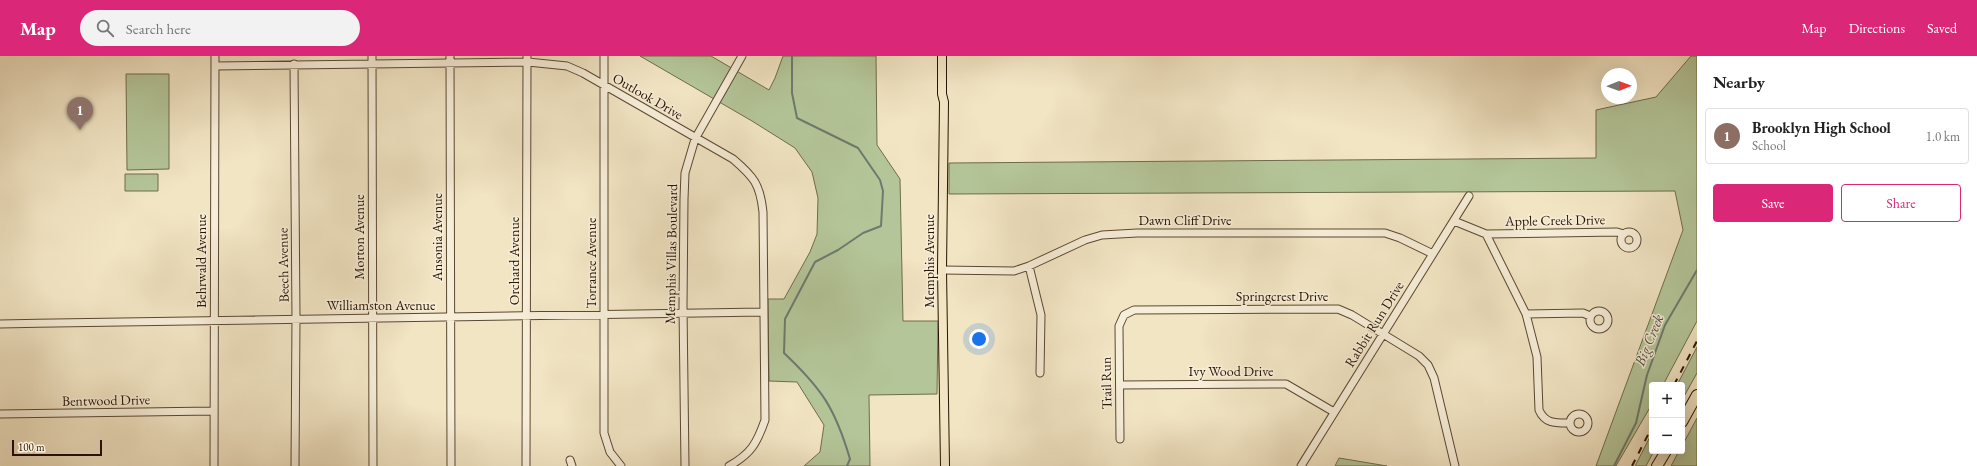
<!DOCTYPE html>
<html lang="en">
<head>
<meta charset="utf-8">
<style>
  :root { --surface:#fff; --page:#f2f2f2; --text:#222; --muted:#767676; --line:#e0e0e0; --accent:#db2777 }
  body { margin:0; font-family:"EB Garamond",serif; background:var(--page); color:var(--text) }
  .controls { position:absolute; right:12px; bottom:12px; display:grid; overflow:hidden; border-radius:4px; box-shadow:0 4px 16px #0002 }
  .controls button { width:36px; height:36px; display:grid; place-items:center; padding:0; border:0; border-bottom:1px solid var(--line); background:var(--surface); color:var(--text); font:20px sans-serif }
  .compass { position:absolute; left:1601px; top:12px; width:36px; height:36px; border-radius:50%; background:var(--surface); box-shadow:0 4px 16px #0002; rotate:89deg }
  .scale { position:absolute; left:12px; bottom:10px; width:90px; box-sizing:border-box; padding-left:4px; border:2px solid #271300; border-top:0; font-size:11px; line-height:14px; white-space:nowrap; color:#271300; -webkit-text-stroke:3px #f7eed9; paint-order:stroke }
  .you { position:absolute; left:979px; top:283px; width:14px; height:14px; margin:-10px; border:3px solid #fff; border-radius:50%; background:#1a73e8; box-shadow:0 0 0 6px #1a73e833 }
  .badge { display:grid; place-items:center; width:26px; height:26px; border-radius:50%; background:var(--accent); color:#fff; font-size:13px; font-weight:700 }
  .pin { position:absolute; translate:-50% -33px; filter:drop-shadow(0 1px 2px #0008) }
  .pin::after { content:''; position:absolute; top:21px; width:14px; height:12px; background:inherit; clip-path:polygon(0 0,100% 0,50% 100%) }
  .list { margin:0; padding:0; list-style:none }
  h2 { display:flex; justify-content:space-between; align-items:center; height:52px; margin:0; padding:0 16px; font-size:17px }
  h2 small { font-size:13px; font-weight:400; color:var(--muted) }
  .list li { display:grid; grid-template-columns:26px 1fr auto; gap:12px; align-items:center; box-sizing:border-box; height:56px; margin:0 8px 8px; padding:0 8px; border:1px solid var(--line); border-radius:4px }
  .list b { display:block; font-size:15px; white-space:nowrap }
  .list p { margin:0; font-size:13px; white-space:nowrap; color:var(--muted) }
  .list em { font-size:13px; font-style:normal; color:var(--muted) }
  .actions { display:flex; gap:8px; padding:12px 16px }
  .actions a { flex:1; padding:9px 0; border:1px solid var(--accent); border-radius:4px; text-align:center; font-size:14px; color:var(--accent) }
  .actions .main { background:var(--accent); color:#fff }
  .icon { flex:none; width:22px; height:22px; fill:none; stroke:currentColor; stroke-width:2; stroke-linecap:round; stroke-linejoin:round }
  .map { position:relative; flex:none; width:1697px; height:410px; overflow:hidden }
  header { display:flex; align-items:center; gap:24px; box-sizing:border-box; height:56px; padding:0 20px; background:var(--accent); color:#fff }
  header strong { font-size:19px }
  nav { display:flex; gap:22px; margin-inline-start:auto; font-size:14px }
  .search { width:280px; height:36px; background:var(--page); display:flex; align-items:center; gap:10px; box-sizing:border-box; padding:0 14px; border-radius:22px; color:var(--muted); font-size:15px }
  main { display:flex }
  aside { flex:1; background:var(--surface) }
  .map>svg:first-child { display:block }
</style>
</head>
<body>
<header>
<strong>Map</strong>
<div class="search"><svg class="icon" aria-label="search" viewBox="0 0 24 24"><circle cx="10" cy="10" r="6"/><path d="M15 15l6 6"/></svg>Search here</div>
<nav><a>Map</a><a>Directions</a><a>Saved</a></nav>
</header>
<main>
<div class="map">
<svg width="1697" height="410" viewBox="0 0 1697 410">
  <rect width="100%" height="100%" fill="#f2e5c4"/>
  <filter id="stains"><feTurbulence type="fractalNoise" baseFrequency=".005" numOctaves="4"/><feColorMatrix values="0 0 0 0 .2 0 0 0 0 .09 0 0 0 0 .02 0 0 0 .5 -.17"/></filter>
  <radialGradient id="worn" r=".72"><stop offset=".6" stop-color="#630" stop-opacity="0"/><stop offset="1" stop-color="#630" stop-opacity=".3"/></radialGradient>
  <!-- green -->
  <path fill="#b4c699" stroke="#6e6c4c" d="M640,0H711L769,34L775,22L783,0H876L877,89L900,123L903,265H938L937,338L869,339L870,410H804L820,396L824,369L797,326L769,325L768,243H784L810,196L817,178L818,142L812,116L795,92L752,65Z
    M1691,0H1697V265L1663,329H1652V348L1616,410H1596L1683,174L1675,135L949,138V107L1596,102V54L1656,41Z
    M126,18H169V113L127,114Z
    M125,118H158V135H125Z
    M1697,291V317L1682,344V329H1677Z
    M1697,362V410H1671L1679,395H1682V390Z
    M1652,377V395H1654L1646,410H1635Z
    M1339,402L1387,410H1335Z"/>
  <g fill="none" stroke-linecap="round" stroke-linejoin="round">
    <!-- stream -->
    <path stroke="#6d7a6f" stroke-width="2" d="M792,0V37L797,62L858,92L880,124L883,135L881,170L863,177L838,194L815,206L785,263L784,297C822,333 835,352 850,403L847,410
      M1614,410L1636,367L1647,319L1665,269L1697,214"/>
    <defs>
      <path id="minor" d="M372,0L373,410
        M450,0L451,410
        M604,0V377L610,396L621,410
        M294,8L296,262L295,410
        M215,10L528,6L567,10L583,17L733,103C754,121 760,128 763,156L765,364C757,387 751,398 729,410
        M1454,165L1486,178L1526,258L1537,301L1539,354C1545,368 1556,367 1570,367
        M1621 184a8 8 0 1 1 16 0a8 8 0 1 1-16 0Z
        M1486,178L1617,176L1624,178
        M1029,210L1041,259L1040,317
        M942,214L1014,215L1029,210L1085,184L1102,179L1137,177H1385L1400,182L1433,198
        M1590 264a9 9 0 1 1 18 0a9 9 0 1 1-18 0Z
        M1526,258L1583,257L1590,260
        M0,268C254,263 508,261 763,256
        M1120,329L1286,328L1334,356
        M1570 367a9 9 0 1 1 18 0a9 9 0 1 1-18 0Z
        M0,358L213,355
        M1120,383L1119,270L1124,259L1134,254L1338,253L1352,259L1419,300L1428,309L1434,322L1455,410
        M570,404L572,410
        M214,410L215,0
        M526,410L527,0
        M685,410L683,251L684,143L685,117L695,83L742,0
        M1301,410L1469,140"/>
      <path id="major" d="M942,0V38L944,46L942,214L945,410"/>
      <path id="highway" d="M1682,366L1697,339
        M1657,410L1666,395"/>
    </defs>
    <!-- minor casing -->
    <use href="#minor" stroke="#5a4831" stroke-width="9"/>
    <!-- major casing -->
    <use href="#major" stroke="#271300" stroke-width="10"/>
    <!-- highway casing -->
    <use href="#highway" stroke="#271300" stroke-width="12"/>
    <!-- minor -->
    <use href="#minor" stroke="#f7eed9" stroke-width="7"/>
    <!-- major -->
    <use href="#major" stroke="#f2e5c4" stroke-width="8"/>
    <!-- highway -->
    <use href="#highway" stroke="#f2e5c4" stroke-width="10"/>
    <!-- rail -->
    <path stroke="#271300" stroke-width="2" stroke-dasharray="7 7" stroke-linecap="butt" d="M1674,329L1697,285
      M1632,410L1652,371"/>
  </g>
  <g text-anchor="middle" stroke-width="3" stroke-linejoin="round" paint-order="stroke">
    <!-- street labels -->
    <g font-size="14" fill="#271300" stroke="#f7eed9">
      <text transform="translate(648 40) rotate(30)" y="5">Outlook Drive</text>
      <text x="1185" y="169">Dawn Cliff Drive</text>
      <text transform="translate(1555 164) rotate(-1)" y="5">Apple Creek Drive</text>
      <text transform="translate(359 181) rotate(-90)" y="5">Morton Avenue</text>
      <text transform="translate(437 181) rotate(-90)" y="5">Ansonia Avenue</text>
      <text transform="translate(671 198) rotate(-89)" y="5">Memphis Villas Boulevard</text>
      <text transform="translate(201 205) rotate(-90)" y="5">Behrwald Avenue</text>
      <text transform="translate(514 205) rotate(-90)" y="5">Orchard Avenue</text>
      <text transform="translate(929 205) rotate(-90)" y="5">Memphis Avenue</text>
      <text transform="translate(591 207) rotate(-90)" y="5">Torrance Avenue</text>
      <text transform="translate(283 209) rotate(-91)" y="5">Beech Avenue</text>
      <text x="1282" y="245">Springcrest Drive</text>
      <text x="381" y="254">Williamston Avenue</text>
      <text transform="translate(1374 268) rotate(-58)" y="5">Rabbit Run Drive</text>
      <text x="1231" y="320">Ivy Wood Drive</text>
      <text transform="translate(1106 327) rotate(-91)" y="5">Trail Run</text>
      <text transform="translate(106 344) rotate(-1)" y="5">Bentwood Drive</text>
    </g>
    <!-- water labels -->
    <g font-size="15" font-style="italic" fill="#504f41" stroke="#f7eed9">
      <text transform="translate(1649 284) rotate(-68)" y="5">Big Creek</text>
    </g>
  </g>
  <rect width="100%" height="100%" filter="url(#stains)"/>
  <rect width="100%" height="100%" fill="url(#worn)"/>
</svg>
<div class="controls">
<button>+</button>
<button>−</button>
</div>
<svg class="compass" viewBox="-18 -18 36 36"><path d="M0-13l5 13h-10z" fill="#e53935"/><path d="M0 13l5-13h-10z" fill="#767676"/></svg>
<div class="scale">100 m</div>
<div class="you"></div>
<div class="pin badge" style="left:80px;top:74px;background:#8d6e63">1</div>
</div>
<aside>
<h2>Nearby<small></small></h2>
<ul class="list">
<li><span class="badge" style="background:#8d6e63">1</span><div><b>Brooklyn High School</b><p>School</p></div><em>1.0 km</em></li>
</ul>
<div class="actions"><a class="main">Save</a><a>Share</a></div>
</aside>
</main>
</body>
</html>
